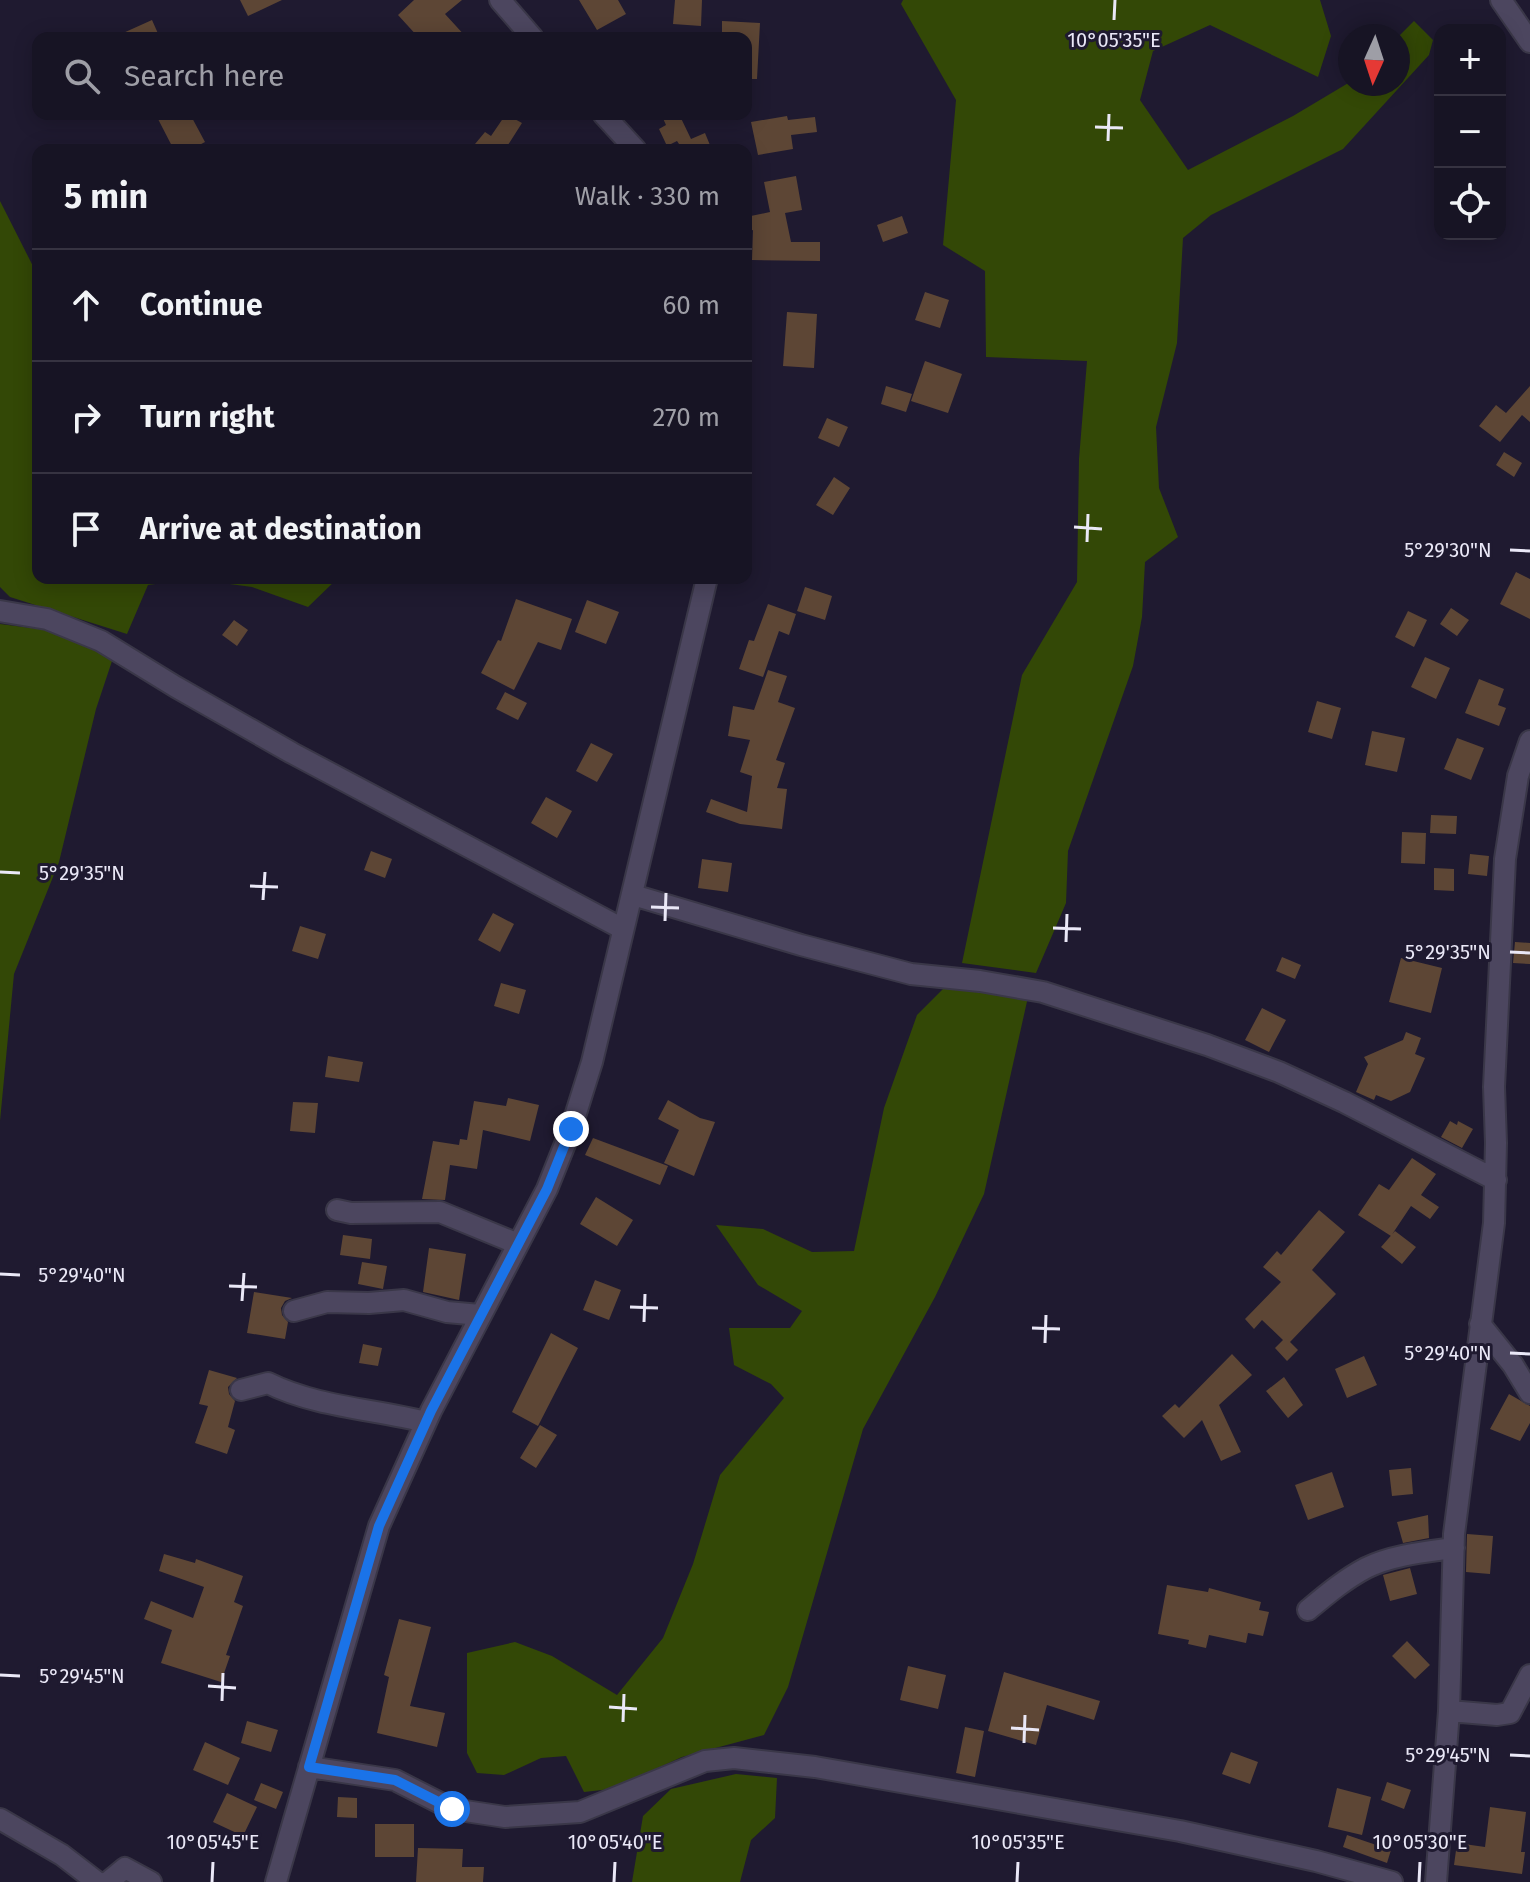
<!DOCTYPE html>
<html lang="en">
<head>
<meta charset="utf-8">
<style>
  :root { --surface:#171424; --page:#201d2c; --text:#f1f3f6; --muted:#9e9ea6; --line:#363341 }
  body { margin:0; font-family:"Fira Sans",sans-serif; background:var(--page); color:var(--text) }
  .controls { position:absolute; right:24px; top:24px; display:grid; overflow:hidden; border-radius:16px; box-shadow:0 4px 20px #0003 }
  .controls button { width:72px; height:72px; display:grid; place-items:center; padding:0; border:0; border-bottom:2px solid var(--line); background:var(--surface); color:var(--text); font:40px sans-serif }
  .compass { position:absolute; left:1338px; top:24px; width:72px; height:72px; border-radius:50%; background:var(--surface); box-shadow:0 4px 20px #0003; rotate:183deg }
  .stop { position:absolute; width:24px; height:24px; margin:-18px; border:6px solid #1a73e8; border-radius:50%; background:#fff }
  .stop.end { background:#1a73e8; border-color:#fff; box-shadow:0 2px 8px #0008 }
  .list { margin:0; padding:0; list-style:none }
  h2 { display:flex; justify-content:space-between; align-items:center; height:104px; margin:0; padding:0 32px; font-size:34px }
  h2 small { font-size:26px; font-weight:400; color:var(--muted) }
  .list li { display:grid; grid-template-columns:52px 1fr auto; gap:24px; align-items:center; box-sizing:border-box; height:112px; padding:0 32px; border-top:2px solid var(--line) }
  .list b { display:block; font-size:30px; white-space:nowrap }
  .list em { font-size:26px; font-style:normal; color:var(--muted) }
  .icon { flex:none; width:44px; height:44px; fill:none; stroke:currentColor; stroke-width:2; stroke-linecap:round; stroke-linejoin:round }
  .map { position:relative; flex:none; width:1530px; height:1882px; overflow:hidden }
  .search { position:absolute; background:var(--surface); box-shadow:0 4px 20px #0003; left:32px; top:32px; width:720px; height:88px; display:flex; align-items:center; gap:20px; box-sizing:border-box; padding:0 28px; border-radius:16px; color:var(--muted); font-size:30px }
  .panel { position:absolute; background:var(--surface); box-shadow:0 4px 20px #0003; left:32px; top:144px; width:720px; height:440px; border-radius:16px }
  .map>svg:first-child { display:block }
</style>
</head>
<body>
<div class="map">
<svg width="1530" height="1882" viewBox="0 0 1530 1882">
  <rect width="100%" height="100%" fill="#1f1a30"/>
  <!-- green -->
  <path fill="#334806" d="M903,0H1320L1331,36L1318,77L1210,25L1153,51L1140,100L1188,170L1293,116L1350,82V84H1398V37L1414,21L1433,40L1429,55L1343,149L1211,215L1183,238L1177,343L1156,427L1159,488L1178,537L1145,562L1142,617L1133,666L1068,851L1066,903L1036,973L962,963L1022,675L1077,582L1079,459L1087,361L986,357L985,271L943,245L956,100L901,4Z
    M0,201L38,276V578H338L308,607L252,587L192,579L148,585L127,634L10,597L0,587Z
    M0,624L55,631L113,658L96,709L59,862L14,974L0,1121Z
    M947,985L1028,997L984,1194L935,1297L863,1429L788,1687L764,1735L682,1757L611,1789L584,1792L566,1756L541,1758L504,1775L477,1773L467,1753V1653L515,1642L552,1656L617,1695L663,1638L693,1564L720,1475L784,1398L771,1384L734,1365L729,1328H790L802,1311L758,1285L716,1225L763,1229L812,1252L854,1251L884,1108L917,1015Z
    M736,1774L777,1778L775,1818L751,1840L740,1882H632L643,1816L671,1789Z"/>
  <!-- building -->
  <path fill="#5d4635" d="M240,0H282L248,16Z
    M414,0H462L445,14L467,38H419L398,15Z
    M579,0H618L626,14L597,30Z
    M675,0H702L701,26L673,24Z
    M152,20L160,38H112Z
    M722,21L760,23L757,79H746V38H722Z
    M168,114H190L205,142L190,150H174L158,119Z
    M506,114L522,123L506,148L507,150H470L485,132L491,136Z
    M661,114H679L691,139L705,133L712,150H665L679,144L677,141L667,146L659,129L666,125Z
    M787,116L788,120L815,117L817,132L791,135L793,149L758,155L751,122Z
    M796,176L802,210L785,213L791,242H820V261L752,260L753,230L746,232V217L770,212L764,182Z
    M902,216L908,233L883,242L877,225Z
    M925,292L949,300L940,328L915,320Z
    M787,312L817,314L814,368L783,366Z
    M925,361L962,374L948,413L911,401Z
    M886,386L912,394L906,412L881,404Z
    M1530,386V422L1522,415L1500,442L1479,426L1496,405L1506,413Z
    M827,418L848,427L839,447L818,438Z
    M1504,452L1522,463L1514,477L1496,465Z
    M834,477L850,488L833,515L816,505Z
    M1516,572L1530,579V619L1500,604Z
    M805,587L832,596L825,620L797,611Z
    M516,599L572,619L561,650L538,642L514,690L481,673L498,640L501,641Z
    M587,600L619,612L606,644L575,632Z
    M768,604L796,614L789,635L779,631L763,677L739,669L749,640L754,641Z
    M1451,608L1469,620L1457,636L1440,624Z
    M1408,611L1427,620L1414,647L1395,637Z
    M234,620L248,630L237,646L222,635Z
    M1425,657L1450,668L1436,699L1411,687Z
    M768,670L787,676L778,702L795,708L776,760L785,763L777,788L787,789L782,829L740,824L706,812L711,799L747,812L752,776L740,772L750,740L728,736L733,706L754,710Z
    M1479,679L1504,689L1498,705L1506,708L1499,726L1465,713Z
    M505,692L527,703L518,720L496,709Z
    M1317,701L1341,708L1332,739L1308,732Z
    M1372,731L1405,738L1397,772L1365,765Z
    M1457,738L1484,748L1471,780L1444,769Z
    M591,743L613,754L597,782L576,771Z
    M546,797L572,811L557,838L531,823Z
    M1431,815L1457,816L1456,834L1430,833Z
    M1402,832L1426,833L1425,864L1401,863Z
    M371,851L392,859L385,878L364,870Z
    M1470,854L1489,856L1487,876L1468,874Z
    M702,859L732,863L728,892L698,888Z
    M1434,868L1454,869V891L1434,890Z
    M493,913L514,924L500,952L478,940Z
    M300,926L326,934L318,959L292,951Z
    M1515,942L1530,943V964L1513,963Z
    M1282,957L1301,965L1295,979L1276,971Z
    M1401,958L1442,968L1431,1013L1389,1002Z
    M501,983L526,990L519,1014L494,1006Z
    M1262,1008L1286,1020L1269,1052L1245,1040Z
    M1406,1032L1421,1038L1415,1054L1425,1058L1410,1092L1391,1101L1376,1095L1374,1100L1356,1092L1368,1064L1364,1057L1403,1040Z
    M328,1056L363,1062L359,1082L325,1077Z
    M508,1098L539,1105L530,1141L483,1130L477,1169L450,1165L445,1200L422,1199L433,1141L459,1145L460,1139L467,1140L474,1101L506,1106Z
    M668,1100L700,1118L715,1122L694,1176L664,1163L679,1130L658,1119Z
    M293,1102L318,1103L315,1133L290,1131Z
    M1450,1121L1457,1125L1458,1121L1473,1129L1462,1148L1441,1137Z
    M593,1138L668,1166L660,1185L585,1155Z
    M1412,1158L1436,1174L1421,1195L1439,1207L1430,1219L1411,1206L1391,1236L1358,1215L1379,1184L1389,1190Z
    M596,1197L633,1220L617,1246L580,1224Z
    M1319,1210L1345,1232L1312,1270L1336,1294L1290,1342L1298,1350L1287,1361L1275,1348L1283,1340L1262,1320L1254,1329L1245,1319L1281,1282L1263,1267L1277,1251L1281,1255Z
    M1395,1231L1416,1247L1402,1264L1381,1247Z
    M343,1235L372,1239L370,1259L340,1255Z
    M429,1248L466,1254L459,1300L423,1292Z
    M362,1262L387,1266L383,1289L358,1284Z
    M595,1280L621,1290L609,1320L583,1310Z
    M254,1292L292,1298L285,1301L281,1308L282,1315L288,1322L285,1339L247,1333Z
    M551,1333L578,1348L538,1426L512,1412Z
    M363,1344L382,1348L378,1366L359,1363Z
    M1232,1354L1252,1375L1219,1405L1241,1452L1221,1461L1202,1420L1184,1438L1162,1416L1175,1404L1179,1408Z
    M1364,1356L1377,1385L1347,1398L1335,1369Z
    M209,1370L237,1378L228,1387L229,1394L235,1401L228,1427L235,1430L227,1454L195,1443L208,1406L199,1404Z
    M1284,1377L1303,1405L1288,1418L1266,1391Z
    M1509,1394L1530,1406V1423L1520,1441L1490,1429Z
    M540,1425L557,1435L536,1468L520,1458Z
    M1411,1468L1413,1494L1392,1496L1389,1470Z
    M1332,1472L1344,1507L1308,1520L1295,1485Z
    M1428,1515L1429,1538L1403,1543L1397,1522Z
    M1467,1534L1493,1536L1490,1574L1466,1572Z
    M164,1554L195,1563L196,1559L243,1576L234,1602L243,1606L226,1655L230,1656L221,1682L161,1663L172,1630L144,1619L151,1601L193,1618L204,1587L159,1571Z
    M1410,1568L1417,1594L1390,1601L1383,1575Z
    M1167,1585L1208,1592L1209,1588L1261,1602L1259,1610L1269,1612L1263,1636L1248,1633L1246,1643L1209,1635L1206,1648L1188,1644L1189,1640L1158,1634Z
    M399,1619L431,1627L410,1706L445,1713L437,1747L377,1733L389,1677L384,1675Z
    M1407,1641L1430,1665L1415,1679L1392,1656Z
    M908,1666L946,1675L938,1709L900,1700Z
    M1004,1672L1100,1701L1094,1720L1047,1705L1036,1745L988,1731Z
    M247,1721L278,1730L271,1752L241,1743Z
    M965,1727L984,1731L975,1777L956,1773Z
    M205,1742L240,1758L228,1785L193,1770Z
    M1231,1752L1258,1762L1250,1784L1222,1774Z
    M1387,1782L1411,1790L1404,1809L1381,1800Z
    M261,1783L283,1792L276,1809L254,1800Z
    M1337,1788L1371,1797L1362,1835L1328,1827Z
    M227,1793L257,1807L243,1836L213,1822Z
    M338,1797L357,1798V1818L337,1817Z
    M1490,1807L1526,1812L1521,1852H1525L1522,1874L1454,1865L1457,1843L1485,1847Z
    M375,1824H414V1857H375Z
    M1347,1835L1391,1850L1387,1863L1343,1847Z
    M418,1848L463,1849L462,1867H484L483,1882H416Z"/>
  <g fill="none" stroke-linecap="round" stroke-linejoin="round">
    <defs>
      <path id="minor" d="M500,0L533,38
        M1501,0L1530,42
        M603,114L636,150
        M0,611L47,619L101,641L176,687L292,753L623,929
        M633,895L801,945L911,974L980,981L1043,992L1207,1045L1279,1072L1344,1102L1496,1180
        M337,1210L351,1213L440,1212L518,1244
        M294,1311L327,1302L369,1303L404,1300L447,1312L480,1315
        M1480,1324L1513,1365L1530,1393
        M241,1390L268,1383C316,1407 374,1409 426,1422
        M1308,1610C1326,1595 1345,1579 1366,1568C1392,1555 1425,1552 1454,1548
        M1449,1711L1497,1715L1510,1713L1530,1675
        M309,1767L395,1780L452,1809L505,1817L580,1812L705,1761L734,1758L815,1767L1180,1831L1316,1861L1392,1882
        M0,1819L62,1855L97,1882
        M108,1882L125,1868L151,1882
        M276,1882L379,1526L431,1411L547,1189L571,1129L592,1062L707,578
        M1436,1882L1449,1711L1454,1534L1494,1223L1496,1143L1494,1087L1505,859L1518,776L1530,741"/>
    </defs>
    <!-- minor casing -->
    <use href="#minor" stroke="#3a3748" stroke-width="24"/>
    <!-- minor -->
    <use href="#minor" stroke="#4c465f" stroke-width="20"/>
  </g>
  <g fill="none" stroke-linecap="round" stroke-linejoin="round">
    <!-- route -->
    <path stroke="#1a73e8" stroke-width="10" d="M452,1809L395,1780L309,1767L379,1526L431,1411L547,1189L571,1129"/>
  </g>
  <!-- ticks -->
  <path fill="none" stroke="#eae8f7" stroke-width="3" d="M1114,20L1115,0M1095,127L1123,128M1108,141L1109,114M1074,527L1102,529M1087,542L1088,514M1510,550L1530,551M0,872L20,873M250,886L278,887M263,900L265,872M651,907L679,908M665,921L666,893M1053,928L1081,929M1066,942L1067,914M1510,952L1530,953M0,1274L20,1275M229,1286L257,1287M242,1301L244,1273M630,1307L658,1308M644,1322L645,1294M1032,1328L1060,1329M1045,1343L1046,1315M1510,1353L1530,1354M0,1675L20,1676M208,1686L236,1688M222,1701L223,1673M609,1707L637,1709M623,1722L624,1694M1011,1728L1039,1730M1024,1743L1025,1715M1510,1755L1530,1756M212,1882L213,1862M614,1882L615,1862M1017,1882L1018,1862M1419,1882L1420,1862"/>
  <g font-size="20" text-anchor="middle" fill="#eae8f7" stroke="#1f1a30" stroke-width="6" stroke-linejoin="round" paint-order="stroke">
    <text x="1114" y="47">10°05'35"E</text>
    <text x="1448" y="557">5°29'30"N</text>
    <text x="82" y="880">5°29'35"N</text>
    <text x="1448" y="959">5°29'35"N</text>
    <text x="82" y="1282">5°29'40"N</text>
    <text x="1448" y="1360">5°29'40"N</text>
    <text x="82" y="1683">5°29'45"N</text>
    <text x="1448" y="1762">5°29'45"N</text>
    <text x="213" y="1849">10°05'45"E</text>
    <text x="615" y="1849">10°05'40"E</text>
    <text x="1018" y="1849">10°05'35"E</text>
    <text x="1420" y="1849">10°05'30"E</text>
  </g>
</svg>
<div class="controls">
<button>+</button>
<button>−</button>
<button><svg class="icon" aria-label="locate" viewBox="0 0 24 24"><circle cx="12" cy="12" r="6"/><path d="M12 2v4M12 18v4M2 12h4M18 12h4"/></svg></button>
</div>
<svg class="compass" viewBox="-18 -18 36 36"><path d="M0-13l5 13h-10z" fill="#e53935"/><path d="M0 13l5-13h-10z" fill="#9e9ea6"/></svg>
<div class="stop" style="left:452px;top:1809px"></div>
<div class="stop end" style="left:571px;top:1129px"></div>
<div class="search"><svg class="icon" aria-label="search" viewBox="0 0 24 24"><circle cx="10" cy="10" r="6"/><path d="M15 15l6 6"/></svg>Search here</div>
<section class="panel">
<h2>5 min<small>Walk · 330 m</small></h2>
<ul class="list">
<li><svg class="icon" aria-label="ahead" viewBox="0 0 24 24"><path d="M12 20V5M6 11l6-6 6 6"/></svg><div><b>Continue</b></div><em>60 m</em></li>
<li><svg class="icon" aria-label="right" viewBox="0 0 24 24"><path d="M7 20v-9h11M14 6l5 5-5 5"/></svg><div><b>Turn right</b></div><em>270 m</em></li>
<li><svg class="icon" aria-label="arrive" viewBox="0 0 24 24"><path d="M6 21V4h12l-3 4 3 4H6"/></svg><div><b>Arrive at destination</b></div></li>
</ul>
</section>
</div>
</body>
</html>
